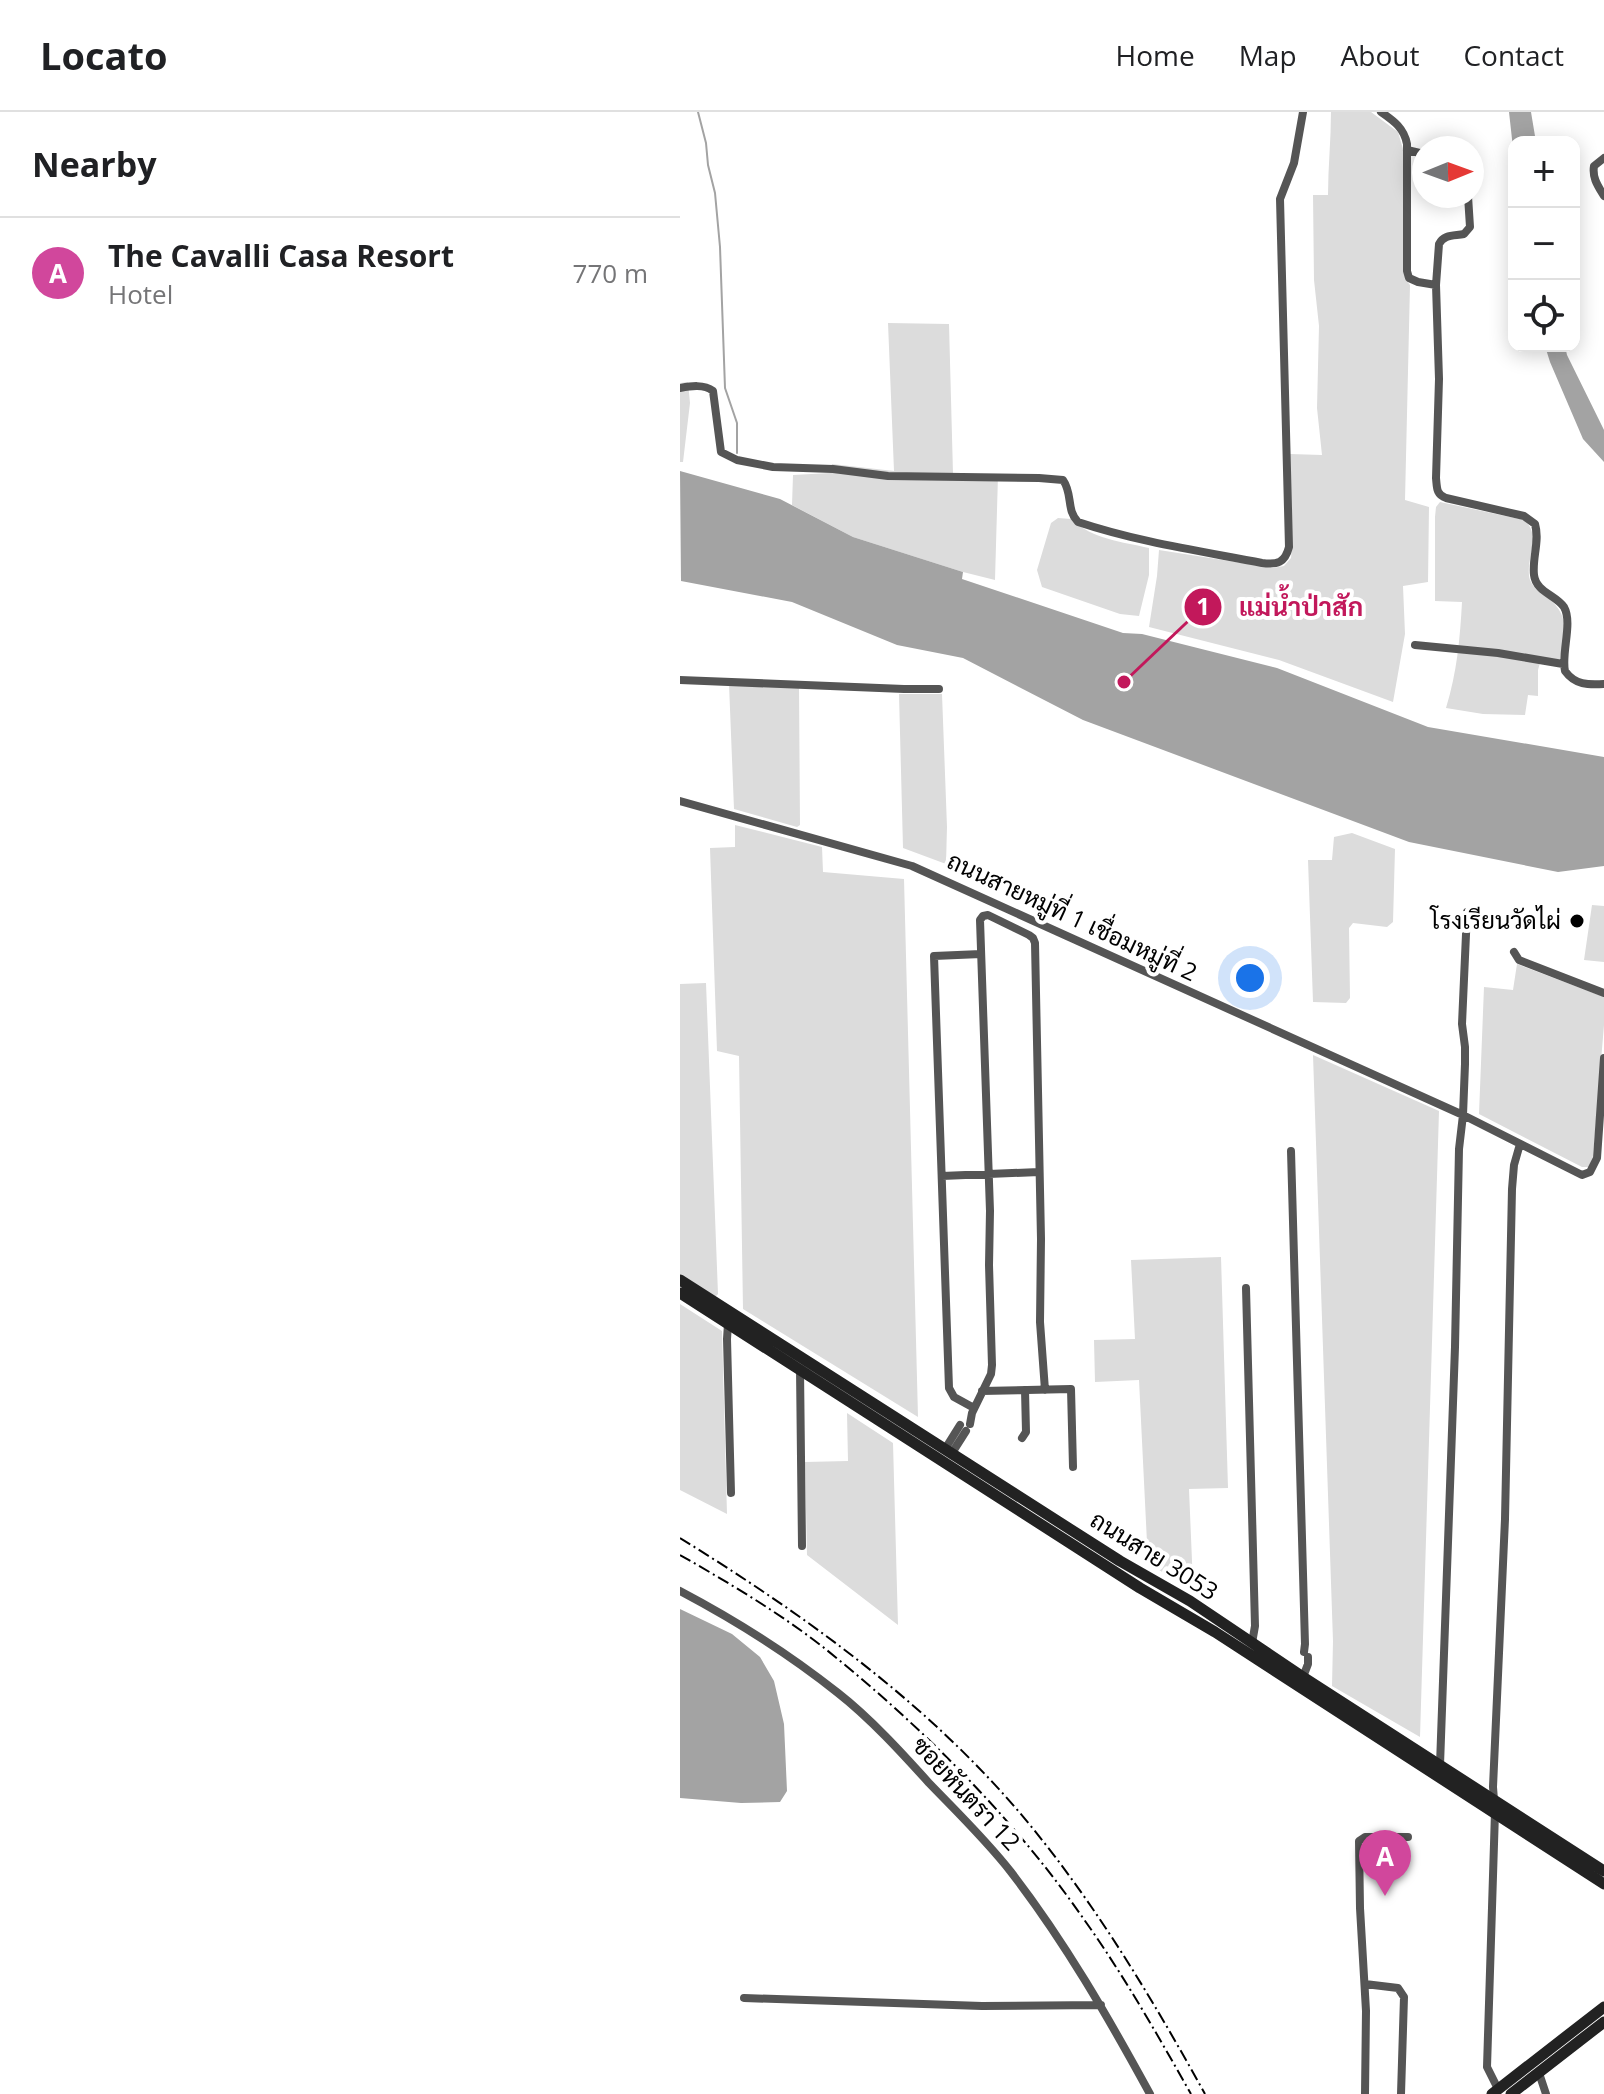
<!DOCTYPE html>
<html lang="en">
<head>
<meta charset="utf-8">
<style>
  :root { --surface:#fff; --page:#f6f6f6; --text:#202124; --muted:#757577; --line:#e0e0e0; --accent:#d93025 }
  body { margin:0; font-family:"Open Sans",Sarabun,sans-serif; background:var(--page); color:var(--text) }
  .controls { position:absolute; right:24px; top:24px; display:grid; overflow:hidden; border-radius:16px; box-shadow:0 4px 20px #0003 }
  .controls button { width:72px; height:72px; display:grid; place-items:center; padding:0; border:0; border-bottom:2px solid var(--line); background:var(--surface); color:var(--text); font:40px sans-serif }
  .compass { position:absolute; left:732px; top:24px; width:72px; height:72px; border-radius:50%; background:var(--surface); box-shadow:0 4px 20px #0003; rotate:89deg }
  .you { position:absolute; left:570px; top:866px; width:28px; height:28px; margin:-20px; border:6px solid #fff; border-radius:50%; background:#1a73e8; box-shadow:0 0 0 12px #1a73e833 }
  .badge { display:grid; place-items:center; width:52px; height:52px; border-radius:50%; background:var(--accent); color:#fff; font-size:26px; font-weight:700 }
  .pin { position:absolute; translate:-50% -66px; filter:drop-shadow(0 2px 4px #0008) }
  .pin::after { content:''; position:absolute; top:42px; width:28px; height:24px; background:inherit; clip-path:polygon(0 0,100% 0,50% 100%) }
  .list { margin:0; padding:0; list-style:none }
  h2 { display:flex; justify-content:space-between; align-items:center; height:104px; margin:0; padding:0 32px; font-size:34px }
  h2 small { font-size:26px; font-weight:400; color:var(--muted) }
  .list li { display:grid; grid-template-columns:52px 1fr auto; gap:24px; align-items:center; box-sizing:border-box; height:112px; padding:0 32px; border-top:2px solid var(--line) }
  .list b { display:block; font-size:30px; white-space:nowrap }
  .list p { margin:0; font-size:26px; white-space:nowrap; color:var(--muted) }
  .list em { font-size:26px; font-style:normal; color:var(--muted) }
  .icon { flex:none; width:44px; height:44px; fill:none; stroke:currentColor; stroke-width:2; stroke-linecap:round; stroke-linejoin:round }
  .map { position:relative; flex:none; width:924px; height:1982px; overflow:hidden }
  header { display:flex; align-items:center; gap:48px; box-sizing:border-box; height:112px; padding:0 40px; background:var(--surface); border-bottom:2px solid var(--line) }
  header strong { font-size:38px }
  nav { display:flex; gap:44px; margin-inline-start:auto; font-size:28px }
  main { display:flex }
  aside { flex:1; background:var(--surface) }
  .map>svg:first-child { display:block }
</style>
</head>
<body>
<header>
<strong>Locato</strong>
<nav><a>Home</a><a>Map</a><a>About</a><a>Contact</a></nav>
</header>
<main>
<aside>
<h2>Nearby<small></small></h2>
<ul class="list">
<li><span class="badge" style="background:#d1479c">A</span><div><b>The Cavalli Casa Resort</b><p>Hotel</p></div><em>770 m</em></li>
</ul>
</aside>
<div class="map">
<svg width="924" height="1982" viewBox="0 0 924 1982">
  <rect width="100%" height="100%" fill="#fff"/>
  <!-- green -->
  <path fill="#dcdcdc" d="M651,0H691L718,20L723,37L726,168L730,173L725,388L749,395L748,470L723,474L725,522L713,590L599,548L469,515L477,464L479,438L593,456L604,454L611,446L612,434L610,342L642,343L637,296L639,214L634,168L633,83H648C648,55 651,28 651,0Z
    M208,211L269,212L273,362L318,363L315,468L283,460L173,425L112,393L113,363L150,361L152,352L214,359Z
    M8,270L10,291L3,350H0V271Z
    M760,390L844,408C863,423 844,449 850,468C853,476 861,481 868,486C892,505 883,522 880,549L861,547L858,558V584L848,583L845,603L803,602L766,596C777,560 780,527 782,490L755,489V405L756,395Z
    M378,406L391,407C412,427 443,430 469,436V463L459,504L440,502L362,475L357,458L371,411Z
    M49,572L119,576L120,713L117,715L54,697Z
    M219,582H262L267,715L266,752L223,736Z
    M55,713L142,735L143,760L224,767L238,1305L63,1197L59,944L37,939L30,736L55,735Z
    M672,721L715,737L713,810L707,815L673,811L669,816L670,886L666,891L633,890L628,748H652L654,725Z
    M912,793L924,794V850L904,848Z
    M837,852L924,885V913L913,1044L909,1055H902L799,1002L804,875L833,878Z
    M26,871L38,1182L35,1185L0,1163V872Z
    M633,943L759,999L740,1625L652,1574L653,1529Z
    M541,1145L548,1376L509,1377L513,1473L511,1478L468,1451L459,1268L415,1270L414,1228L455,1227L451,1148Z
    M0,1192L42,1219L47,1402L0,1378Z
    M167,1301L213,1331L218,1513L127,1443L125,1350L168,1349Z"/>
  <!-- water -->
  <path fill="#a3a3a3" d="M829,0H851L856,30H834V45Z
    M865,234H885L887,243L924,318V350L903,327L870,250Z
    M0,359L100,387L173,425L283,460L282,467L443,521L462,522L597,556L748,615L924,645V754L878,760L729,730L403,608L283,546L217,533L112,490L1,469Z
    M0,1497L52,1522L80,1545L94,1569L104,1612L107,1679L100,1690L61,1691L0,1686Z"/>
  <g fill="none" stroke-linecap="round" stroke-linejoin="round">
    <!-- stream -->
    <path stroke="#a3a3a3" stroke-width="2" d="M18,0L26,31L28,53L35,81L40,135L45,276L57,311V341"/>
    <!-- street -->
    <path stroke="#555" stroke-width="8" d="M701,0C714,9 724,16 727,32V159L729,166L738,170L756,173L759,267L756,366C757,375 756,383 766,386L844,404L855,412C860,429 852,446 854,463C856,480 876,483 884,495C893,511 881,541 885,559C895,573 908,573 924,572
      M727,38L744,42
      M924,46L914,54C912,66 918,74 924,84
      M756,173L759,132C764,122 774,124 784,122L790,115L788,84
      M0,276C11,274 24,272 33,279L41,340L57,348L93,355L153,357L208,364L359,366L383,368C393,382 386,398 398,410C458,430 520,439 582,451C597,453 605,451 609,435L600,87L614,51L623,0
      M735,533L818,541L883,552
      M0,568L224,577H259
      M0,689L232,754L783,1003L902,1063L910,1060L917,1046L924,946
      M834,840L839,848L924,881
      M611,1039L625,1532L624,1540
      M262,1064L359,1060
      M566,1176L575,1514L572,1531
      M48,1212L47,1227L51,1381
      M120,1257L122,1434
      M302,1279L391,1277L393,1355
      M294,1296L274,1285L269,1276L254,844L301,842
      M290,1312L292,1301L311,1262L312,1253L309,1153L310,1099L300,808L303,804L308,803L349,823L353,826L355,831L361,1127L360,1210L365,1278
      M342,1326L346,1320L345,1278
      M265,1337L280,1313
      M272,1341L286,1319
      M0,1479C55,1508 109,1542 158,1581C190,1606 222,1641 249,1671C277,1700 307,1729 331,1760C385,1830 428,1905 470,1982
      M623,1565L628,1552V1545
      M760,1653L775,1235L779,1037L783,1003L785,952V935L782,912L787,800
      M814,1688L813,1675L825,1407L832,1077L834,1053L840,1032
      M815,1700L807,1955L818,1977
      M685,1872L718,1876L724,1885L721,1982
      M64,1886L302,1894L421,1893
      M859,1961L866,1982
      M685,1982L686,1899L680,1796L679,1729L685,1725H728"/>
    <!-- secondary -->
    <path stroke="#222" stroke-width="11" d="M0,1168L440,1449L510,1489L623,1565L924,1759
      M0,1181L460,1476L535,1520L924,1772
      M812,1982L924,1895
      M831,1982L924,1910"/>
    <!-- rail -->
    <path stroke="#000" stroke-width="2" stroke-dasharray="12 4 2 4" stroke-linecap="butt" d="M0,1426C129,1506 253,1595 350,1713C418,1796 473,1888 525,1982
      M0,1443C49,1471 98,1500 143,1535C239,1612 333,1705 403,1806C443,1862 477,1922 511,1982"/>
  </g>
  <!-- markers -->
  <circle fill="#000" stroke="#fff" stroke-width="3" cx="897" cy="809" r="8"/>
  <g text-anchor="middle" stroke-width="8" stroke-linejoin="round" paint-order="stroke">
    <!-- street labels -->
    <g font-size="24" fill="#000" stroke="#fff">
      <text transform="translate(392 805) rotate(25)" y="8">ถนนสายหมู่ที่ 1 เชื่อมหมู่ที่ 2</text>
      <text transform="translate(474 1444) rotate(32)" y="8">ถนนสาย 3053</text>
      <text transform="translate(286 1682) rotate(47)" y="8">ซอยหันตรา 12</text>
    </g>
    <!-- poi labels -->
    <g font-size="24" fill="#000" stroke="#fff" text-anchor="end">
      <text x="881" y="817">โรงเรียนวัดไผ่</text>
    </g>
  </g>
  <!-- callouts -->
  <path fill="none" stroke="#c2185b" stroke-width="3" d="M444 570L523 495"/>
  <g fill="#c2185b" stroke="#fff" stroke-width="3">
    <circle cx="444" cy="570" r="8"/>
    <circle cx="523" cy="495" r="20"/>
  </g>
  <g font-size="24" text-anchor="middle" font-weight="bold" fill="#fff">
    <text x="523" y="503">1</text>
  </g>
  <g font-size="26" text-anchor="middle" font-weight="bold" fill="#c2185b" stroke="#fff" stroke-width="8" stroke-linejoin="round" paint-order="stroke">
    <text x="621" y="504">แม่น้ำป่าสัก</text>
  </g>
</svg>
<div class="controls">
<button>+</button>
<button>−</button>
<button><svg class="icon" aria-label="locate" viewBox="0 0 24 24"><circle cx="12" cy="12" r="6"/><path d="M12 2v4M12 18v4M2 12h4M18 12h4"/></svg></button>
</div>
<svg class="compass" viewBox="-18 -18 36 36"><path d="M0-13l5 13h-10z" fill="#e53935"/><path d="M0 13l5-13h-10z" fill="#757577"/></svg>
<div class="you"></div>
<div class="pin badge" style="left:705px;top:1784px;background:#d1479c">A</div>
</div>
</main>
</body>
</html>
